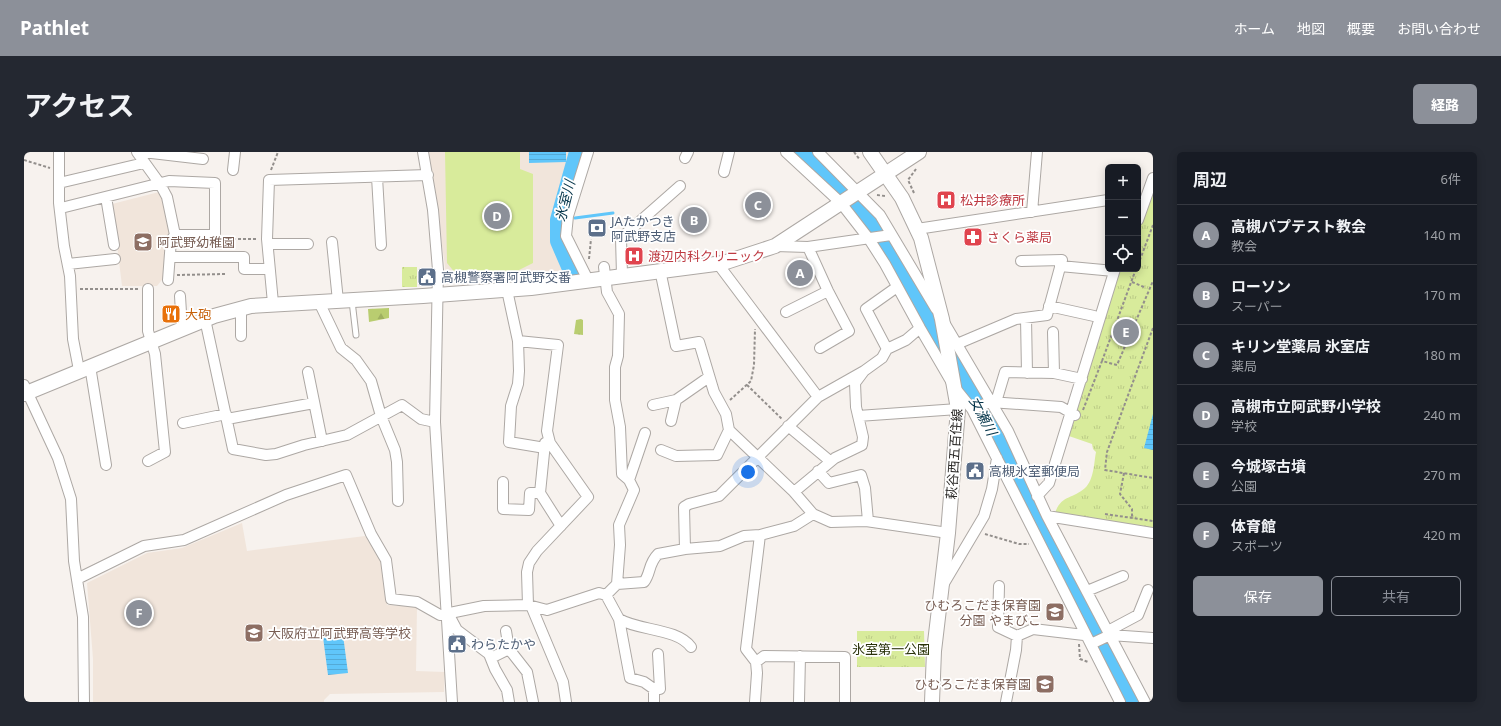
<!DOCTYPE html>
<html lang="ja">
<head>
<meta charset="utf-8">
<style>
  :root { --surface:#171b24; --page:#242831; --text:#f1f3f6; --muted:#9ea1a6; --line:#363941; --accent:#8c9099 }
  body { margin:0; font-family:"Noto Sans","Noto Sans JP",sans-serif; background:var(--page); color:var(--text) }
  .controls { position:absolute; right:12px; top:12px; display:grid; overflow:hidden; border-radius:6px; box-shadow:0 2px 10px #0003 }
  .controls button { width:36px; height:36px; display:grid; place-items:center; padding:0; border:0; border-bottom:1px solid var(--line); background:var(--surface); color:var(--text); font:20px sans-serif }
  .you { position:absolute; left:724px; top:320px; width:14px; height:14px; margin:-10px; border:3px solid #fff; border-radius:50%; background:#1a73e8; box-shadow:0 0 0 6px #1a73e833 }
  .badge { display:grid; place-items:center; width:26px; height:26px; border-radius:50%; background:var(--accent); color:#fff; font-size:13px; font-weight:700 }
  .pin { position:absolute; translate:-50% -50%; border:2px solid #fff; box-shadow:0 1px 4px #0006 }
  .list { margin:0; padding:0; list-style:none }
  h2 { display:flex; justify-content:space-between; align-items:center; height:52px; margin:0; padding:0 16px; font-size:17px }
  h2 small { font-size:13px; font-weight:400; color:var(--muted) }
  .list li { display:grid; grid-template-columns:26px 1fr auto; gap:12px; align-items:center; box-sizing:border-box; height:60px; padding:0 16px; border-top:1px solid var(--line) }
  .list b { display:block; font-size:15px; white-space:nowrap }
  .list p { margin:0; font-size:13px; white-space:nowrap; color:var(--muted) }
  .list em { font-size:13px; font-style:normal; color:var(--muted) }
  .actions { display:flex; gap:8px; padding:12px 16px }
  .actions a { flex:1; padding:9px 0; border:1px solid var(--accent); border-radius:6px; text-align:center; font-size:14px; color:var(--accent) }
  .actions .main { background:var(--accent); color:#fff }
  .icon { flex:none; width:22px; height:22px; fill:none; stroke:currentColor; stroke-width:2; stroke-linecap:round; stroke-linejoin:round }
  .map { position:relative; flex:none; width:1129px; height:550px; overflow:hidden; border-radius:6px }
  header { display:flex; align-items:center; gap:24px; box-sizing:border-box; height:56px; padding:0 20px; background:var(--accent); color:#fff }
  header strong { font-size:19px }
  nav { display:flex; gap:22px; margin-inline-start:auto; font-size:14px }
  .intro { display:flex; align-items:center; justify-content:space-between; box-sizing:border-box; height:96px; padding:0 24px }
  h1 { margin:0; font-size:28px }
  .button { padding:10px 18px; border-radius:6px; background:var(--accent); color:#fff; font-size:14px; font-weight:700 }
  main { display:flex; gap:24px; padding:0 24px }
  aside { flex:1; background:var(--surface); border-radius:6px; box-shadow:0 2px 10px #0003 }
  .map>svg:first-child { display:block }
</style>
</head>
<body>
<header>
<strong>Pathlet</strong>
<nav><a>ホーム</a><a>地図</a><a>概要</a><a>お問い合わせ</a></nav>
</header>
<div class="intro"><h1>アクセス</h1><a class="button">経路</a></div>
<main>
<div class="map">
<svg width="1129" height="550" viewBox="0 0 1129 550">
  <defs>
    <pattern id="forest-firs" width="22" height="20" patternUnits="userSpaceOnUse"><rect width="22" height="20" fill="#b9cd70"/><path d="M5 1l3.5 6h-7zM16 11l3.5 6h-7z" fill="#9fb061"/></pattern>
    <pattern id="park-tufts" width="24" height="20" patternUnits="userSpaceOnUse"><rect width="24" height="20" fill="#d8eb9b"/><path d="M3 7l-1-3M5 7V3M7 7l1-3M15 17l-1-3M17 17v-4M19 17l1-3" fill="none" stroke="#baca86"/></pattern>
    <pattern id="water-rules" width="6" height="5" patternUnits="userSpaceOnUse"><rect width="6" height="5" fill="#60c6fa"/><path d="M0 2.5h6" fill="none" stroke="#54aad6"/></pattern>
  </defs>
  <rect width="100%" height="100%" fill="#f7f2ee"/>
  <!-- built -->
  <path fill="#f1e5db" d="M405,0H552L532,60V89L544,118L512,123L423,129Z
    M135,40L140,47L145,82L141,124L133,134H98L88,52Z
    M218,371L223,399L341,384L358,410L363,453L393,455L392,519L421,520L420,540L306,542L300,548V550H69V507L63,431L123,401L158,396Z"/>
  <!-- grass -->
  <path fill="#d8eb9b" d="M421,0H496V17L509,22V111L495,118V120L432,122L423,111Z"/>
  <!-- forest -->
  <path fill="url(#forest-firs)" d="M365,156V166L345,170L344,157Z
    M557,167L559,168V183L550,182L552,168Z"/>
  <!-- park -->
  <path fill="url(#park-tufts)" d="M1129,38V377L1031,361C1037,343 1049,347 1061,336C1070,328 1070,310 1072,300L1069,297L1068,292L1042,283L1096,117H1114V73Z
    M378,115H393V135H378Z
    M833,479H900L901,515H833Z"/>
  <!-- water -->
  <path fill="url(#water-rules)" d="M505,0H542V10L505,11Z
    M1129,262V298L1120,296Z
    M319,483L324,521L304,523L299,485Z"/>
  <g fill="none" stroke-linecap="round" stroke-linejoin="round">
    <!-- stream -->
    <path stroke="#60c6fa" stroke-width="3" d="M551,66L589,61"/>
    <!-- river -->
    <path stroke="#60c6fa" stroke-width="18" d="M778,0L819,36L864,94L936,220L1099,526L1110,550
      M548,119L535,89V68L554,0"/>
    <defs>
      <path id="lane" d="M328,149L332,183"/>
      <path id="street" d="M35,0V51L40,94L46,124L49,187L55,218
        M113,0L136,32L143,45L151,83L147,88L144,128
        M119,0L179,7
        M399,0L409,58L414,118L411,270L428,550
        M564,0L544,64L542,84L564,128
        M762,0L817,51L845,87L861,112L896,176L931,236L948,257L1096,550
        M794,0L856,63L912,157
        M661,6L664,0
        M209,18L211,0
        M700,20L705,0
        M353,25L357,93
        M35,31L120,11
        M82,45L90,93
        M37,56L145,29L191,31V83H151
        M1008,60L1013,0
        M1114,68L1129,26
        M893,77L1084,48
        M308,90L314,149
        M244,92H284
        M751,94L784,95L867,83
        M784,95L804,139L825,179L796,196
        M146,105H220V117H245
        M44,112L91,107
        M694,112L794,245
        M1036,114L1090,119
        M580,115L583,140L595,162L594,204L591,215V248L596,275L598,322L605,328L610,338L595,373L596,393L593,432L582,443
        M636,118L652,194L675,190L690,240L702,262L705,278L770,340L789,362L807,370L842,369L924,381
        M598,123L597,86L656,34
        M124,137V179L131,202L141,300L124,309
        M483,138L494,189
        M156,144L158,177
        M295,150L317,196L332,208L347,229L357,264L371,298L373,310L374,349
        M249,151L243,87L245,28L404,23
        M1025,154L1070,164
        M217,156V184
        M762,160L804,139
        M1002,166L1003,221
        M181,167L209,297L242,303L252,302L280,293L323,283L378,253L397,267L411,270
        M921,172L984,279L1023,364L1121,550
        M1029,180L1030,221
        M933,192L992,167L1023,163L1038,108L997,109
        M863,197L842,157L873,135
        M66,214L82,313
        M284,220L298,289
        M0,233L34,306L47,347L50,409L59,465L60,550
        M972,250L981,220L1030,221L1058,227
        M629,253L652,248
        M948,257L966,250L1037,255L1051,263
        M834,264L934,257
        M203,267L290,251
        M647,269L652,248L685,225
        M159,271L202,262
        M764,274L806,309
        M521,291L516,341L537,374
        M637,298L652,304L693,303L705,278
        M794,319L805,331L837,323L841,336L844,369
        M605,328L621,281
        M479,330V357L505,358L506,341H516
        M770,340L811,306L838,293L839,285L832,255L831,231L840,219L858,206L863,197L882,188L896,176
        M1013,344L1025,331L1091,117
        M1023,364L1129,381
        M736,383L770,374L789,362
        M53,427L120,394L160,388L262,343L322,323L347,382L362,408L367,447L393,450L416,463L460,454L504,453L503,420L505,411L513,399L564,345L526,291L523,279L534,193L494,189L495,219L494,232L487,254L485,290L521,296
        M593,432L620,430C627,421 624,412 634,402L661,397
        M919,433L960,364L968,337L973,306
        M975,434L974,475L993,484
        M1063,439L1099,424
        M504,453L523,458L575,441L582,443L595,467L606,526L620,530L630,537V550
        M508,456L539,530L542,550
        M425,463L433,478L465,502L471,517L483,538L485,550
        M595,467C615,479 653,476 667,495
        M482,479L485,497L503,520L509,550
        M1084,479L1114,463L1124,438
        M1067,492L1086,483L1129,486
        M467,506L485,497
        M732,510L740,504L821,505V550
        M630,537H636L634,502
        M731,550L733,521L732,510L722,497L736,383L720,384L696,394L661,397L660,355L665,352L695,344L794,245L840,219
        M775,550L776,504
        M982,550L992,498L993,484L1009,477L1060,483"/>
      <path id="secondary" d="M846,0L878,46L897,86L918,167L934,257L924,381L910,499L908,550
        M0,242L190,164L227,154L399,144L507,136L699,111L751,94L895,0"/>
    </defs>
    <!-- lane casing -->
    <use href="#lane" stroke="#ada8a4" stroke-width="7"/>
    <!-- street casing -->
    <use href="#street" stroke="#ada8a4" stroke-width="12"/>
    <!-- secondary casing -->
    <use href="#secondary" stroke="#ada8a4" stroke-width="16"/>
    <!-- path -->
    <path stroke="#938f8c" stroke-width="2" stroke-dasharray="3 2" stroke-linecap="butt" d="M830,0L836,8
      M0,8L26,16
      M247,18L254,0
      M890,41L884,28L892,17
      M853,43L861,44
      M199,87H234
      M565,107L567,87
      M1114,113L1129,73
      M153,123L202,122
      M1108,130L1120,135
      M56,137H114
      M1129,176L1083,300L1081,318L1129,326
      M1078,209L1112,117
      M723,233L758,267
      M706,248L727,229L730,213L731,177
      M1059,258L1078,209L1093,213L1129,129
      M1100,321L1096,342L1108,357V365
      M1081,362L1129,369
      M961,382L995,392H1005
      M1055,492L1056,507L1064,510"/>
    <!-- lane -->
    <use href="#lane" stroke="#fff" stroke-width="5"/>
    <!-- street -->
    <use href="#street" stroke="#fff" stroke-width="10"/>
    <!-- secondary -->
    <use href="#secondary" stroke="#fff" stroke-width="14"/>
  </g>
  <!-- icons -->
  <defs>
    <symbol id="hospital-square" viewBox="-11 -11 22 22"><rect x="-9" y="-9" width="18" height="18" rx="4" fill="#e0444e" stroke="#fff"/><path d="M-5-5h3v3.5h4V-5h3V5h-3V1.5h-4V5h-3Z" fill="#fff"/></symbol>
    <symbol id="bank-square" viewBox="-11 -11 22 22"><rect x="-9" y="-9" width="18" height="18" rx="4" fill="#5c6f8a" stroke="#fff"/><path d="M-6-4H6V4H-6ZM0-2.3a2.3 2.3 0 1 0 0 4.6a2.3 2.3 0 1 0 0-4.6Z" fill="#fff"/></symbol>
    <symbol id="pharmacy-square" viewBox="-11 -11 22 22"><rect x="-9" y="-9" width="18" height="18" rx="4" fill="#e0444e" stroke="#fff"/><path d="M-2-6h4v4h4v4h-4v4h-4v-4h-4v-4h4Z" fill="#fff"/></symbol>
    <symbol id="school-square" viewBox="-11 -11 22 22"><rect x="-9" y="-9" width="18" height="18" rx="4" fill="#8d6e63" stroke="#fff"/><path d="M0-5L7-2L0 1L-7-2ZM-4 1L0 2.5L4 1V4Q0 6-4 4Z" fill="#fff"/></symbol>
    <symbol id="civic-square" viewBox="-11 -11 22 22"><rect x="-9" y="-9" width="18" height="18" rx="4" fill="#5c6f8a" stroke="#fff"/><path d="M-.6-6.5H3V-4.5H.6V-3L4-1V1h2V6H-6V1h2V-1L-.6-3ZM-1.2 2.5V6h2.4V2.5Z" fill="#fff"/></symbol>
    <symbol id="restaurant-square" viewBox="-11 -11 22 22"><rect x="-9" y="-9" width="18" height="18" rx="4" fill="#e8710a" stroke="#fff"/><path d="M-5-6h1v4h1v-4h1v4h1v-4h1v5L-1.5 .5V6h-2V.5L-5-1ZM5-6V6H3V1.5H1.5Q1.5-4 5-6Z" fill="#fff"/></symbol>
  </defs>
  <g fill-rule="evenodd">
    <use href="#hospital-square" x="911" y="37" width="22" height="22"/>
    <use href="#bank-square" x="562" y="65" width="22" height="22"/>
    <use href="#pharmacy-square" x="938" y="74" width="22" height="22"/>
    <use href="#school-square" x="108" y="79" width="22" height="22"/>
    <use href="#hospital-square" x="599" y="93" width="22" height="22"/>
    <use href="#civic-square" x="392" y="114" width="22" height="22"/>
    <use href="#restaurant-square" x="136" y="151" width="22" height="22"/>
    <use href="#civic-square" x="940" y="308" width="22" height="22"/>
    <use href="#school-square" x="1020" y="449" width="22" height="22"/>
    <use href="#school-square" x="219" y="470" width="22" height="22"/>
    <use href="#civic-square" x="422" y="481" width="22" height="22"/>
    <use href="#school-square" x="1010" y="521" width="22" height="22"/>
  </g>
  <g text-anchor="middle" stroke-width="3.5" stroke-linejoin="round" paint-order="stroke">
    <!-- health labels -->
    <g font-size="13" fill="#be3a42" stroke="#fff" text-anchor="start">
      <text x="936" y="53">松井診療所</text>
      <text x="963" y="90">さくら薬局</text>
      <text x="624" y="109">渡辺内科クリニック</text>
    </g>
    <!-- service labels -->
    <g font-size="13" fill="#4e5e75" stroke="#fff" text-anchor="start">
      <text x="587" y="74">JAたかつき<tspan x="587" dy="15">阿武野支店</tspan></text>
      <text x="417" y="130">高槻警察署阿武野交番</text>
      <text x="965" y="324">高槻氷室郵便局</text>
      <text x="447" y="497">わらたかや</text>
    </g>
    <!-- education labels -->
    <g font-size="13" fill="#785e54" stroke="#fff" text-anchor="start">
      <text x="133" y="95">阿武野幼稚園</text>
      <text x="1017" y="458" text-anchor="end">ひむろこだま保育園<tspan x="1017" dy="15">分園 やまびこ</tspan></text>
      <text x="244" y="486">大阪府立阿武野高等学校</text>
      <text x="1007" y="537" text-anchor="end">ひむろこだま保育園</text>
    </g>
    <!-- food labels -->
    <g font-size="13" fill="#c56008" stroke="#fff" text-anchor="start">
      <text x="161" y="167">大砲</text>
    </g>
    <!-- street labels -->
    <g font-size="13" fill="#2b2927" stroke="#fff">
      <text transform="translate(930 302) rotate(-86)" y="5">萩谷西五百住線</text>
    </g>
    <!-- park labels -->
    <g font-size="13" fill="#293109" stroke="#fff">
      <text x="867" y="502">氷室第一公園</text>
    </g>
    <!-- water labels -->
    <g font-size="14" font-style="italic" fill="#043449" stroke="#fff">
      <text transform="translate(541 49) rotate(-76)" y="5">氷室川</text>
      <text transform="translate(959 264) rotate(62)" y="5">女瀬川</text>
    </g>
  </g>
</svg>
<div class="controls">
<button>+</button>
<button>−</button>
<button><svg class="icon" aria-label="locate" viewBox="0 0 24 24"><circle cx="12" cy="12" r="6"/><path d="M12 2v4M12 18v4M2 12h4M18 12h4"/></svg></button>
</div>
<div class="you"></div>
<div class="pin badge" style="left:776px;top:121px">A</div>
<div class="pin badge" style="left:670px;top:68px">B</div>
<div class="pin badge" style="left:734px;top:53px">C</div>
<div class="pin badge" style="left:473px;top:64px">D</div>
<div class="pin badge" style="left:1102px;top:180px">E</div>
<div class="pin badge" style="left:115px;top:461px">F</div>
</div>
<aside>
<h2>周辺<small>6件</small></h2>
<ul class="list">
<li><span class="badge">A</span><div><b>高槻バプテスト教会</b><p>教会</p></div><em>140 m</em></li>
<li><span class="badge">B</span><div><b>ローソン</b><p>スーパー</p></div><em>170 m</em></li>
<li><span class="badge">C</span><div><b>キリン堂薬局 氷室店</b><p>薬局</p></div><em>180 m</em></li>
<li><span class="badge">D</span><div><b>高槻市立阿武野小学校</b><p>学校</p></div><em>240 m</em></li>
<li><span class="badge">E</span><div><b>今城塚古墳</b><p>公園</p></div><em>270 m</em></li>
<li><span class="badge">F</span><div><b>体育館</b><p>スポーツ</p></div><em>420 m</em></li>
</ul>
<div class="actions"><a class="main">保存</a><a>共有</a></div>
</aside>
</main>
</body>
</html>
